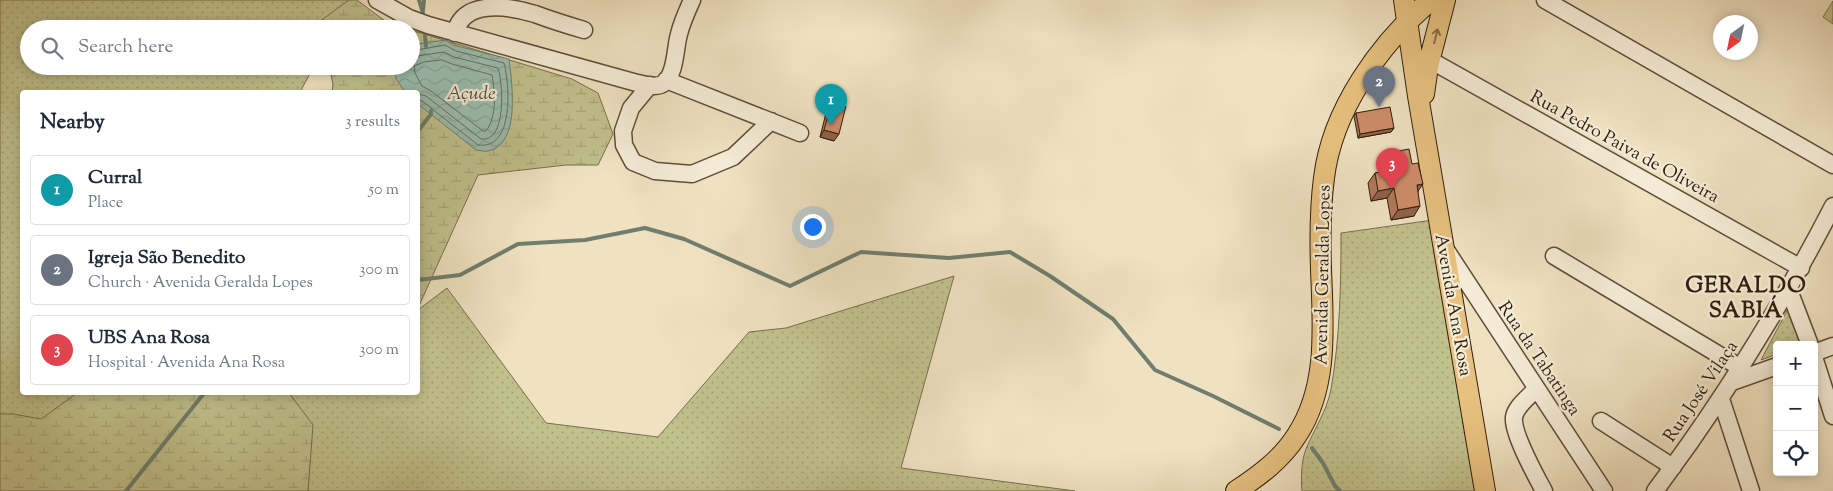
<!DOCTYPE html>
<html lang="en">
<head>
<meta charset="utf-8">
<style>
  :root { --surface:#fff; --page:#f6f6f7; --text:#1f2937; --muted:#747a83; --line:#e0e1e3; --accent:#2563eb }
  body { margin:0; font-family:"Sorts Mill Goudy",serif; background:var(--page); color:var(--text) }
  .controls { position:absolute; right:15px; bottom:15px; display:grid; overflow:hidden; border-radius:5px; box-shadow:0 2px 12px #0003 }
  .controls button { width:45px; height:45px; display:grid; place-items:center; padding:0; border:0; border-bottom:1px solid var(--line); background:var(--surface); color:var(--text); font:25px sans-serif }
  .compass { position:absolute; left:1713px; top:15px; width:45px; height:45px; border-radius:50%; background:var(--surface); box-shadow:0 2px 12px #0003; rotate:213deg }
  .you { position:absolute; left:812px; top:226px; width:18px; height:18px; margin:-12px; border:4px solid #fff; border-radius:50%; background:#1a73e8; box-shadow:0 0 0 8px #1a73e833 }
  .badge { display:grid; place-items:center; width:32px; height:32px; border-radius:50%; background:var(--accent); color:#fff; font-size:16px; font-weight:700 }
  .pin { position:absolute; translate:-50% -41px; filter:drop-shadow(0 1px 2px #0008) }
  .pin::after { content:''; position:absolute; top:26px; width:18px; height:15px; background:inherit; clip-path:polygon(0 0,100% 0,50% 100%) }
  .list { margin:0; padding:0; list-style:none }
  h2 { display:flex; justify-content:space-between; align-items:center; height:65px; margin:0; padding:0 20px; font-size:21px }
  h2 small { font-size:16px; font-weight:400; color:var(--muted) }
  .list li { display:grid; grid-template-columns:32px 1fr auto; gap:15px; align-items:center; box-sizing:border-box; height:70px; margin:0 10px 10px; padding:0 10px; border:1px solid var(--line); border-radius:5px }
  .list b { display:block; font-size:19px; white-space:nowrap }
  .list p { margin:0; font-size:16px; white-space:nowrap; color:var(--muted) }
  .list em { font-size:16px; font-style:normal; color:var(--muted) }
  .icon { flex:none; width:28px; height:28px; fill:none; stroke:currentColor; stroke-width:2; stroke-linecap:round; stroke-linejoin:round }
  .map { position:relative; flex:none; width:1833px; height:491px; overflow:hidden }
  .search { position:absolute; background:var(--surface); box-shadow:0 2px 12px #0003; left:20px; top:20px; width:400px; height:55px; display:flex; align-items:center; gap:12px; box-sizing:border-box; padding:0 18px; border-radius:28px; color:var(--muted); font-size:19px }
  .panel { position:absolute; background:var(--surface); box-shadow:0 2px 12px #0003; left:20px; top:90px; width:400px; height:305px; border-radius:5px }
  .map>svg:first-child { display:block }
</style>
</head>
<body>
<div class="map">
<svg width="1833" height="491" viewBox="0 0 1833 491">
  <defs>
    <pattern id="grass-dots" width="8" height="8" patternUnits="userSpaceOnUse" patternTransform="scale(1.25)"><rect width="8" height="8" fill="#c1c18d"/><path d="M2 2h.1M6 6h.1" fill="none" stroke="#a6a578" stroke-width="1.8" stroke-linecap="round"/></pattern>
    <pattern id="forest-firs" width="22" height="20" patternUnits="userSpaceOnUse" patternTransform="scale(1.25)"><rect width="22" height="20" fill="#c1c18d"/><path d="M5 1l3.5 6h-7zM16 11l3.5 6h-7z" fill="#a6a578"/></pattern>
    <pattern id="wetland-marsh" width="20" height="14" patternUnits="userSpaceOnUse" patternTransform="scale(1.25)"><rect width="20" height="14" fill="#c1c18d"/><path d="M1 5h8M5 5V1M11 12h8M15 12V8" fill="none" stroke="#a6a578"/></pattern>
    <pattern id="water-waves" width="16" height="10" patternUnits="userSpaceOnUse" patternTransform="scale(1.25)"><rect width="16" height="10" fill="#9abeb0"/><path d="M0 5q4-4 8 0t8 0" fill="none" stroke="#85a396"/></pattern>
  </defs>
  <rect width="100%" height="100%" fill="#f0e2c1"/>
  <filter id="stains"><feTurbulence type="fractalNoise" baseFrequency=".004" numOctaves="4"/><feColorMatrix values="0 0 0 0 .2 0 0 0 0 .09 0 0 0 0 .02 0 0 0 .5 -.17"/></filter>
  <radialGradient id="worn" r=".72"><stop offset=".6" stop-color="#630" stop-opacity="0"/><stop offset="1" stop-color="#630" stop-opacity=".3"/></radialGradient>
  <!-- grass -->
  <path fill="url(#grass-dots)" stroke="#786f4c" d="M0,0H351L335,29H29V66H314L300,92H22V392L131,393L0,491Z
    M1433,220L1478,491H1302C1301,478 1301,462 1306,449C1314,429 1327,411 1331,389C1340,338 1341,285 1341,233Z
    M954,276L901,468L1075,491H308L312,425L289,393L418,392V310L447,288L546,423L658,437L749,332L786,328Z
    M1789,307L1804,344L1777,345V354L1761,360Z"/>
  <!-- forest -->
  <path fill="url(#forest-firs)" stroke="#786f4c" d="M1833,1V24L1823,17Z"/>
  <!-- wetland -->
  <path fill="url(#wetland-marsh)" stroke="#786f4c" d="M349,0H357L389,24L405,29H321L319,22Z
    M411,30L572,79L598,93L613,134L598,165H566L478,175L418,308V92H332L333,84L329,66H411Z
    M77,393H289L313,425L308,491H0V414H13L41,419Z"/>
  <!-- water -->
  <path fill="url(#water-waves)" stroke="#6f7e6e" d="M446,40L457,46L509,59C512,83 521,145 488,151C484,152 479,150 476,150L418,104V92H405L396,79L395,66H411V47L417,44Z"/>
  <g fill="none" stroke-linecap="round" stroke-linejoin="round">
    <!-- shore -->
    <path stroke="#646e5e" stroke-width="1" d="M411,51L445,45L456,51L504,63C510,86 514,150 478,145L422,101L418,100
      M411,57L444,52L454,57L498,68C503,83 507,143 481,139L426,96L418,94
      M442,60L452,64L492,75C495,93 497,117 486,131H483L431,91L422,86L415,73L414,66L424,62Z"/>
    <!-- stream -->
    <path stroke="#6f7e6e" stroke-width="4" d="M419,0L423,13
      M423,10L424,0
      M425,36L426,46
      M418,131L431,114V111
      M418,280L460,275L518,244L585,240L645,228L684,239L790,286L861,252L949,258L1010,252L1050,276L1113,319L1155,370L1213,396L1279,429
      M1312,448L1323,463L1335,486L1340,491
      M126,491L205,392"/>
    <defs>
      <path id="minor" d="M377,0L409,18L428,25L637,83C645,84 656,89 664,83C676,73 675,48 679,34C682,22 687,11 692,0
        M1545,0L1833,165
        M455,33C463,0 505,5 535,14C551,20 567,25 584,30
        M1430,60L1801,268
        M666,80L800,133
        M650,85L631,108L623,131L624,145L633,162L655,171L692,174L733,157L771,121
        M1446,250L1604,491
        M1554,256L1741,368
        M1789,290L1810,345
        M1814,353L1833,346
        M1814,357L1833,416
        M1732,382L1777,366
        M1536,389C1529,397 1516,406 1514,417C1512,433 1536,476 1544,491
        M1721,399L1751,491
        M1601,421L1673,467
        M1655,491C1723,400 1781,307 1833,206"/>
      <path id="major" d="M1404,0L1418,96L1485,491
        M1424,94L1428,66L1445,0
        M1236,491C1259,476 1282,459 1297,435C1329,386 1323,325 1321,269C1320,239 1320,208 1324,178C1332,110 1380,43 1431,0"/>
    </defs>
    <!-- minor casing -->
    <use href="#minor" stroke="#5e4e39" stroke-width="19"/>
    <!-- major casing -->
    <use href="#major" stroke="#2e1d0c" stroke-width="22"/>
    <!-- minor -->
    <use href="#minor" stroke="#f5ecd7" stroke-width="16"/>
    <!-- major -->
    <use href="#major" stroke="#e8c180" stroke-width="20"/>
  </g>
  <!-- wall -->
  <path fill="#b1785a" stroke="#2e1d0c" d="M832,102L834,141L820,137L827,109Z
    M1356,113L1394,128L1391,132L1358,138L1354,116Z
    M1388,153L1418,191L1414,216L1391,220L1387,198L1371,201L1368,183L1375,173L1382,172L1381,163Z"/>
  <!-- shaded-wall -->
  <path fill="#90624a" stroke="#2e1d0c" d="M1394,128L1391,132L1358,138L1360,134Z
    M824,130L839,134L834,141L820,137Z
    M1423,184L1416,194L1417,185Z
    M1394,188L1387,198L1371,201L1378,191Z
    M1420,206L1414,216L1391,220L1398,210Z"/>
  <!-- building -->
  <path fill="#ce8c69" stroke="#2e1d0c" d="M832,102L846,106L839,134L824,130Z
    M1390,107L1394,128L1360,134L1356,113Z
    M1409,149L1412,164L1418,163L1423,184L1417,185L1420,206L1398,210L1394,188L1378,191L1375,173L1391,170L1388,153Z"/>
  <!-- one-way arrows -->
  <defs><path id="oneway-shaft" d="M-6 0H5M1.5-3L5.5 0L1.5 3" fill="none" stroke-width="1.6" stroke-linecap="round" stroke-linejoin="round" transform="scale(1.25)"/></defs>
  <use stroke="#8b6f46" href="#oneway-shaft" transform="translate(1436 36) rotate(-76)"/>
  <g text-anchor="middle" stroke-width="4.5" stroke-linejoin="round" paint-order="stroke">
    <!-- street labels -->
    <g font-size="18" fill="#2e1d0c" stroke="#f5ecd7">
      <text transform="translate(1625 146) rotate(29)" y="6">Rua Pedro Paiva de Oliveira</text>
      <text transform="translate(1322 275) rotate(-89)" y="6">Avenida Geralda Lopes</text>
      <text transform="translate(1454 305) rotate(80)" y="6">Avenida Ana Rosa</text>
      <text transform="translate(1540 358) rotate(56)" y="6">Rua da Tabatinga</text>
      <text transform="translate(1700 391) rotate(-56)" y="6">Rua José Vilaça</text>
    </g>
    <!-- water labels -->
    <g font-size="19" font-style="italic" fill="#4e4d3d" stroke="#f5ecd7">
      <text x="471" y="99">Açude</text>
    </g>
    <!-- district labels -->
    <g font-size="22" font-weight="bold" letter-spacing="1" fill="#2e1d0c" stroke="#f5ecd7">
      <text x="1746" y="292">GERALDO<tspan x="1746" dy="25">SABIÁ</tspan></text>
    </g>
  </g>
  <rect width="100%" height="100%" filter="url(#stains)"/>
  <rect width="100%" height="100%" fill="url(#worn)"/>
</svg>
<div class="controls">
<button>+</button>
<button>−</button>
<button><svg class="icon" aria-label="locate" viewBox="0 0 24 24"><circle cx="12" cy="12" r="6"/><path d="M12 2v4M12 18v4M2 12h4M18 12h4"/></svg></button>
</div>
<svg class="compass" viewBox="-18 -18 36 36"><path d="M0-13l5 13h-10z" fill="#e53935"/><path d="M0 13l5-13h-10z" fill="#747a83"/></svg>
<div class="you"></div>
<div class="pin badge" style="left:831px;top:125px;background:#0f9aa8">1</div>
<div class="pin badge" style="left:1379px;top:107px;background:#6b7280">2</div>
<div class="pin badge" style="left:1392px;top:189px;background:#e0444e">3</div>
<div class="search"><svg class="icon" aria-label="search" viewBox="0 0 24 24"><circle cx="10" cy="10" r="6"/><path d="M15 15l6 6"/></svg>Search here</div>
<section class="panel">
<h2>Nearby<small>3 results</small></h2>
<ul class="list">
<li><span class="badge" style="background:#0f9aa8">1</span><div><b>Curral</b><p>Place</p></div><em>50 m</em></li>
<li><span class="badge" style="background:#6b7280">2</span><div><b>Igreja São Benedito</b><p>Church · Avenida Geralda Lopes</p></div><em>300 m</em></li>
<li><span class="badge" style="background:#e0444e">3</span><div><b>UBS Ana Rosa</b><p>Hospital · Avenida Ana Rosa</p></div><em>300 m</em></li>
</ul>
</section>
</div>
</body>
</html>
